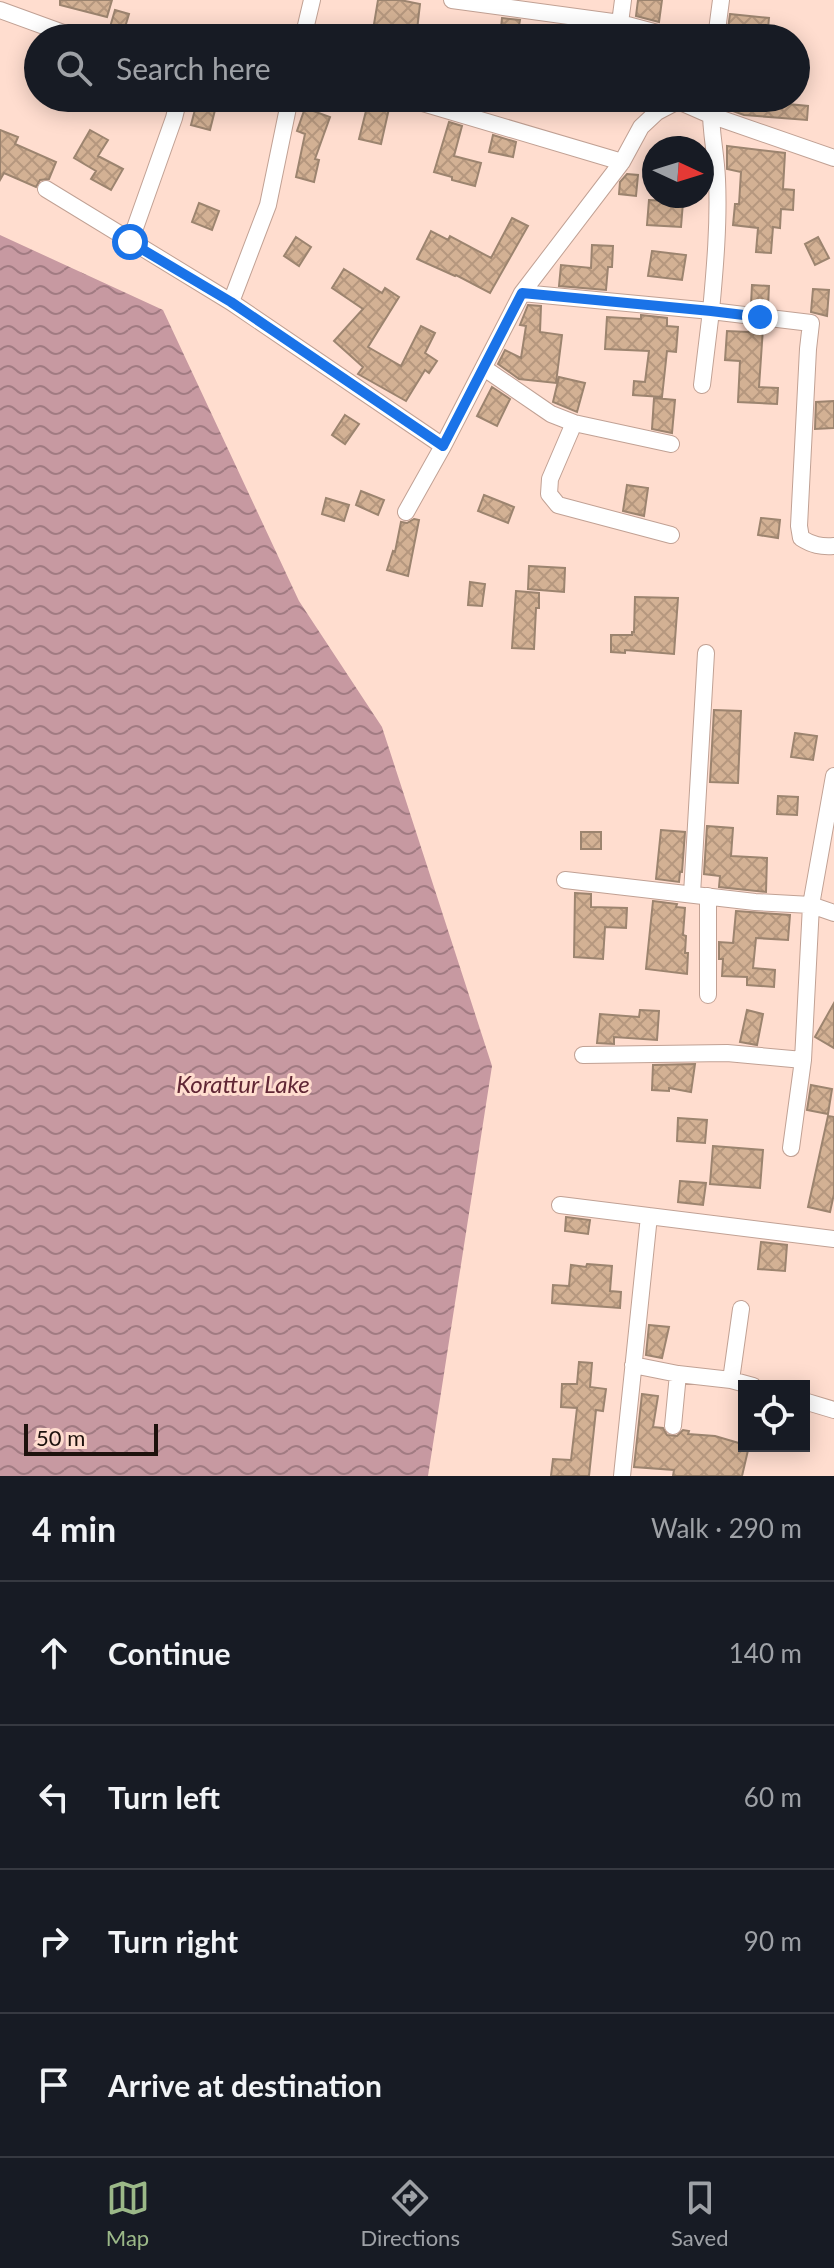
<!DOCTYPE html>
<html lang="en">
<head>
<meta charset="utf-8">
<style>
  :root { --surface:#171b24; --page:#20242c; --text:#f1f3f6; --muted:#9ea1a6; --line:#363941; --accent:#9bb888 }
  body { margin:0; font-family:Lato,sans-serif; background:var(--page); color:var(--text) }
  .controls { position:absolute; right:24px; bottom:24px; display:grid; overflow:hidden; border-radius:0px; box-shadow:0 4px 20px #0003 }
  .controls button { width:72px; height:72px; display:grid; place-items:center; padding:0; border:0; border-bottom:2px solid var(--line); background:var(--surface); color:var(--text); font:40px sans-serif }
  .compass { position:absolute; left:642px; top:136px; width:72px; height:72px; border-radius:50%; background:var(--surface); box-shadow:0 4px 20px #0003; rotate:94deg }
  .scale { position:absolute; left:24px; bottom:20px; width:134px; box-sizing:border-box; padding-left:8px; border:4px solid #1d120d; border-top:0; font-size:22px; line-height:28px; white-space:nowrap; color:#1d120d; -webkit-text-stroke:6px #ffddcf; paint-order:stroke }
  .stop { position:absolute; width:24px; height:24px; margin:-18px; border:6px solid #1a73e8; border-radius:50%; background:#fff }
  .stop.end { background:#1a73e8; border-color:#fff; box-shadow:0 2px 8px #0008 }
  .list { margin:0; padding:0; list-style:none }
  h2 { display:flex; justify-content:space-between; align-items:center; height:104px; margin:0; padding:0 32px; font-size:34px }
  h2 small { font-size:26px; font-weight:400; color:var(--muted) }
  .list li { display:grid; grid-template-columns:52px 1fr auto; gap:24px; align-items:center; box-sizing:border-box; height:144px; padding:0 32px; border-top:2px solid var(--line) }
  .list b { display:block; font-size:30px; white-space:nowrap }
  .list em { font-size:26px; font-style:normal; color:var(--muted) }
  .icon { flex:none; width:44px; height:44px; fill:none; stroke:currentColor; stroke-width:2; stroke-linecap:round; stroke-linejoin:round }
  .map { position:relative; flex:none; width:834px; height:1476px; overflow:hidden }
  .search { position:absolute; background:var(--surface); box-shadow:0 4px 20px #0003; left:24px; right:24px; top:24px; height:88px; display:flex; align-items:center; gap:20px; box-sizing:border-box; padding:0 28px; border-radius:44px; color:var(--muted); font-size:30px }
  .sheet { height:680px; background:var(--surface) }
  nav { display:flex; justify-content:space-around; align-items:center; box-sizing:border-box; height:112px; border-top:2px solid var(--line); background:var(--surface); font-size:22px; color:var(--muted) }
  nav a { display:grid; justify-items:center; gap:4px }
  nav .on { color:var(--accent) }
  .map>svg:first-child { display:block }
</style>
</head>
<body>
<div class="map">
<svg width="834" height="1476" viewBox="0 0 834 1476">
  <defs>
    <pattern id="water-waves" width="16" height="10" patternUnits="userSpaceOnUse" patternTransform="scale(2)"><rect width="16" height="10" fill="#c799a1"/><path d="M0 5q4-4 8 0t8 0" fill="none" stroke="#a17b82"/></pattern>
    <pattern id="building-cross-hatch" width="8" height="8" patternUnits="userSpaceOnUse" patternTransform="scale(2)"><rect width="8" height="8" fill="#d3b194"/><path d="M0 0l8 8M0 8l8-8" fill="none" stroke="#b5977e"/></pattern>
  </defs>
  <rect width="100%" height="100%" fill="#ffddcf"/>
  <!-- water -->
  <path fill="url(#water-waves)" d="M0,235L163,310L299,601L382,727L492,1066L428,1476H0Z"/>
  <!-- building -->
  <path fill="url(#building-cross-hatch)" stroke="#9c846f" stroke-width="2" d="M60,0H112L107,17L60,5Z
    M378,0H400L420,4L417,30L395,27L394,38L372,36Z
    M638,0H662L659,22L636,16Z
    M115,10L129,14L122,37L108,34Z
    M730,14L769,18L767,38L727,36Z
    M502,18L520,20L517,38H500Z
    M198,98H218L210,130L191,125Z
    M722,98H768L767,102L808,106L807,120L744,115L722,107Z
    M369,99L390,104L381,144L359,139Z
    M305,108L330,117L315,159L319,160L314,182L296,177L305,134L297,131Z
    M449,122L462,126L454,156L481,163L475,186L452,180V177L434,172Z
    M0,130L18,137L15,144L56,162L49,179L40,180L36,187L4,173L0,180Z
    M90,130L108,140L98,156L123,169L111,190L91,179L96,171L74,158Z
    M493,135L516,142L513,157L489,152Z
    M727,146L785,153L783,189L794,190L793,210L781,209L780,228L773,227L771,253L756,252L758,228L733,225L735,204H739L741,172L727,169Z
    M627,174L638,175L636,196L619,194L620,182Z
    M649,200L683,202L681,227L647,225Z
    M199,203L219,211L212,230L192,222Z
    M512,218L528,226L490,293L456,275L455,276L417,259L431,231L448,240L450,236L491,258Z
    M296,237L311,247L299,266L284,256Z
    M818,237L829,258L815,265L805,244Z
    M592,245L613,246L612,267H608L606,290L559,286L561,265L591,268Z
    M652,251L686,255L682,280L648,276Z
    M344,269L382,293L385,288L399,297L368,347L401,366L421,326L435,333L425,353L437,361L429,373L425,370L406,401L358,374L363,367L334,341L363,309L332,288Z
    M752,285L769,286L768,307L751,305Z
    M813,289L829,290L827,316L811,312Z
    M528,305L541,306L540,332L562,335L556,383L519,379L498,364L505,350L521,358L526,326L520,325Z
    M641,315L667,318V326L678,327L676,352L667,351L662,397L633,395L634,381L645,382L649,351L605,349L607,317L641,319Z
    M750,327L763,328L759,387L778,388L777,404L738,402L740,361L725,360L727,331L749,332Z
    M559,377L585,383L577,412L553,402Z
    M492,387L510,399L497,426L477,416Z
    M654,398L675,400L672,433L652,429Z
    M834,401V428L815,429L816,402Z
    M345,415L359,424L345,444L332,435Z
    M627,485L648,488L644,516L623,511Z
    M361,491L384,500L378,515L356,505Z
    M484,495L514,507L508,523L478,511Z
    M326,498L349,505L344,521L322,514Z
    M761,518L780,520L778,538L758,535Z
    M414,519L419,520L408,576L387,570L393,551L395,552L401,522L407,523Z
    M529,566L565,568L564,592L528,589Z
    M470,582L485,584L482,606L468,605Z
    M516,591L539,593V608H536L534,649L512,648Z
    M635,597L678,598L674,654L625,650V653L611,652V635H632V632H634Z
    M714,710L741,711L738,783L710,782Z
    M795,733L817,736L813,760L791,757Z
    M778,796L798,797L797,815L777,814Z
    M707,826L733,828L731,856L767,858L766,892L719,887L720,876L704,874Z
    M661,830L685,832L682,872H680L679,882L656,879Z
    M581,832H601V849H581Z
    M575,893L591,894V907L627,908L626,928L605,927L603,959L574,957Z
    M653,901L677,904L676,907L685,908L683,935L686,936L685,953H688L687,974L646,969Z
    M736,911L790,915L788,940L756,938L753,968L775,970L774,987L747,985V977L722,976L723,959H719V942L733,943Z
    M834,1003V1048L815,1037Z
    M640,1010L659,1011L657,1040L614,1037V1044L597,1043L600,1014L639,1017Z
    M747,1010L763,1014L757,1045L740,1042Z
    M695,1064L691,1092L669,1088V1091L652,1090L653,1065Z
    M811,1085L832,1089L828,1114L807,1110Z
    M828,1116L834,1117V1194L830,1212L808,1207Z
    M678,1118L707,1120L705,1143L677,1141Z
    M713,1146L763,1150L760,1188L710,1184Z
    M680,1181L706,1183L703,1205L678,1202Z
    M566,1217L590,1220L588,1234L565,1231Z
    M761,1242L787,1245L785,1271L758,1269Z
    M587,1264L612,1266L610,1291L621,1292L620,1308L552,1303L553,1285L569,1286L571,1265L586,1267Z
    M649,1325L669,1327L662,1358L646,1355Z
    M579,1362L592,1363L590,1387L606,1389L603,1411L596,1410L589,1476H551L553,1459L571,1460L577,1408L561,1407L562,1384H577Z
    M642,1394L658,1396L653,1427L663,1428L667,1435L677,1436L683,1430L689,1431L688,1434L715,1436L749,1446L742,1476H673L674,1470L634,1467Z"/>
  <g fill="none" stroke-linecap="round" stroke-linejoin="round">
    <defs>
      <path id="minor" d="M452,0L620,23L676,38
        M0,10L77,38
        M620,23L623,0
        M303,38L312,0
        M716,38L721,0
        M406,98L622,162
        M711,98C709,125 716,152 717,179C719,222 715,268 711,311L811,323L808,349L799,526L801,538C812,545 821,547 834,546
        M46,189L231,302L443,446
        M130,242L174,118L179,98
        M522,293L711,311L702,385
        M231,302L268,205L290,98
        M484,368L551,414L574,423L671,444
        M574,423L550,479L549,494L558,505L671,535
        M406,512L443,446L522,293L622,162L641,127L657,112L678,101L710,115L834,158
        M565,880L755,902L811,905L834,913
        M692,894L706,653
        M708,995V896
        M583,1055L727,1053L803,1060
        M791,1148L803,1060L811,905L834,776
        M560,1205L834,1239
        M633,1365L678,1374L731,1380L753,1386
        M731,1380L741,1309
        M804,1401L834,1410
        M673,1426L678,1374
        M622,1476L649,1216"/>
    </defs>
    <!-- minor casing -->
    <use href="#minor" stroke="#c1a194" stroke-width="18"/>
    <!-- minor -->
    <use href="#minor" stroke="#fff" stroke-width="16"/>
  </g>
  <g fill="none" stroke-linecap="round" stroke-linejoin="round">
    <!-- route -->
    <path stroke="#1a73e8" stroke-width="10" d="M130,242L231,302L443,446L522,293L711,311L760,317"/>
  </g>
  <g text-anchor="middle" stroke-width="6" stroke-linejoin="round" paint-order="stroke">
    <!-- water labels -->
    <g font-size="24" font-style="italic" fill="#602634" stroke="#ffddcf">
      <text x="243" y="1093">Korattur Lake</text>
    </g>
  </g>
</svg>
<div class="controls">
<button><svg class="icon" aria-label="locate" viewBox="0 0 24 24"><circle cx="12" cy="12" r="6"/><path d="M12 2v4M12 18v4M2 12h4M18 12h4"/></svg></button>
</div>
<svg class="compass" viewBox="-18 -18 36 36"><path d="M0-13l5 13h-10z" fill="#e53935"/><path d="M0 13l5-13h-10z" fill="#9ea1a6"/></svg>
<div class="scale">50 m</div>
<div class="stop" style="left:130px;top:242px"></div>
<div class="stop end" style="left:760px;top:317px"></div>
<div class="search"><svg class="icon" aria-label="search" viewBox="0 0 24 24"><circle cx="10" cy="10" r="6"/><path d="M15 15l6 6"/></svg>Search here</div>
</div>
<section class="sheet">
<h2>4 min<small>Walk · 290 m</small></h2>
<ul class="list">
<li><svg class="icon" aria-label="ahead" viewBox="0 0 24 24"><path d="M12 20V5M6 11l6-6 6 6"/></svg><div><b>Continue</b></div><em>140 m</em></li>
<li><svg class="icon" aria-label="left" viewBox="0 0 24 24"><path d="M17 20v-9H6M10 6l-5 5 5 5"/></svg><div><b>Turn left</b></div><em>60 m</em></li>
<li><svg class="icon" aria-label="right" viewBox="0 0 24 24"><path d="M7 20v-9h11M14 6l5 5-5 5"/></svg><div><b>Turn right</b></div><em>90 m</em></li>
<li><svg class="icon" aria-label="arrive" viewBox="0 0 24 24"><path d="M6 21V4h12l-3 4 3 4H6"/></svg><div><b>Arrive at destination</b></div></li>
</ul>
</section>
<nav>
<a class="on"><svg class="icon" aria-label="map" viewBox="0 0 24 24"><path d="M3 6l6-2 6 2 6-2v14l-6 2-6-2-6 2zM9 4v14M15 6v14"/></svg>Map</a>
<a><svg class="icon" aria-label="directions" viewBox="0 0 24 24"><path d="M12 3l9 9-9 9-9-9zM9 14v-3h6M13 9l2 2-2 2"/></svg>Directions</a>
<a><svg class="icon" aria-label="saved" viewBox="0 0 24 24"><path d="M7 4h10v16l-5-4-5 4z"/></svg>Saved</a>
</nav>
</body>
</html>
